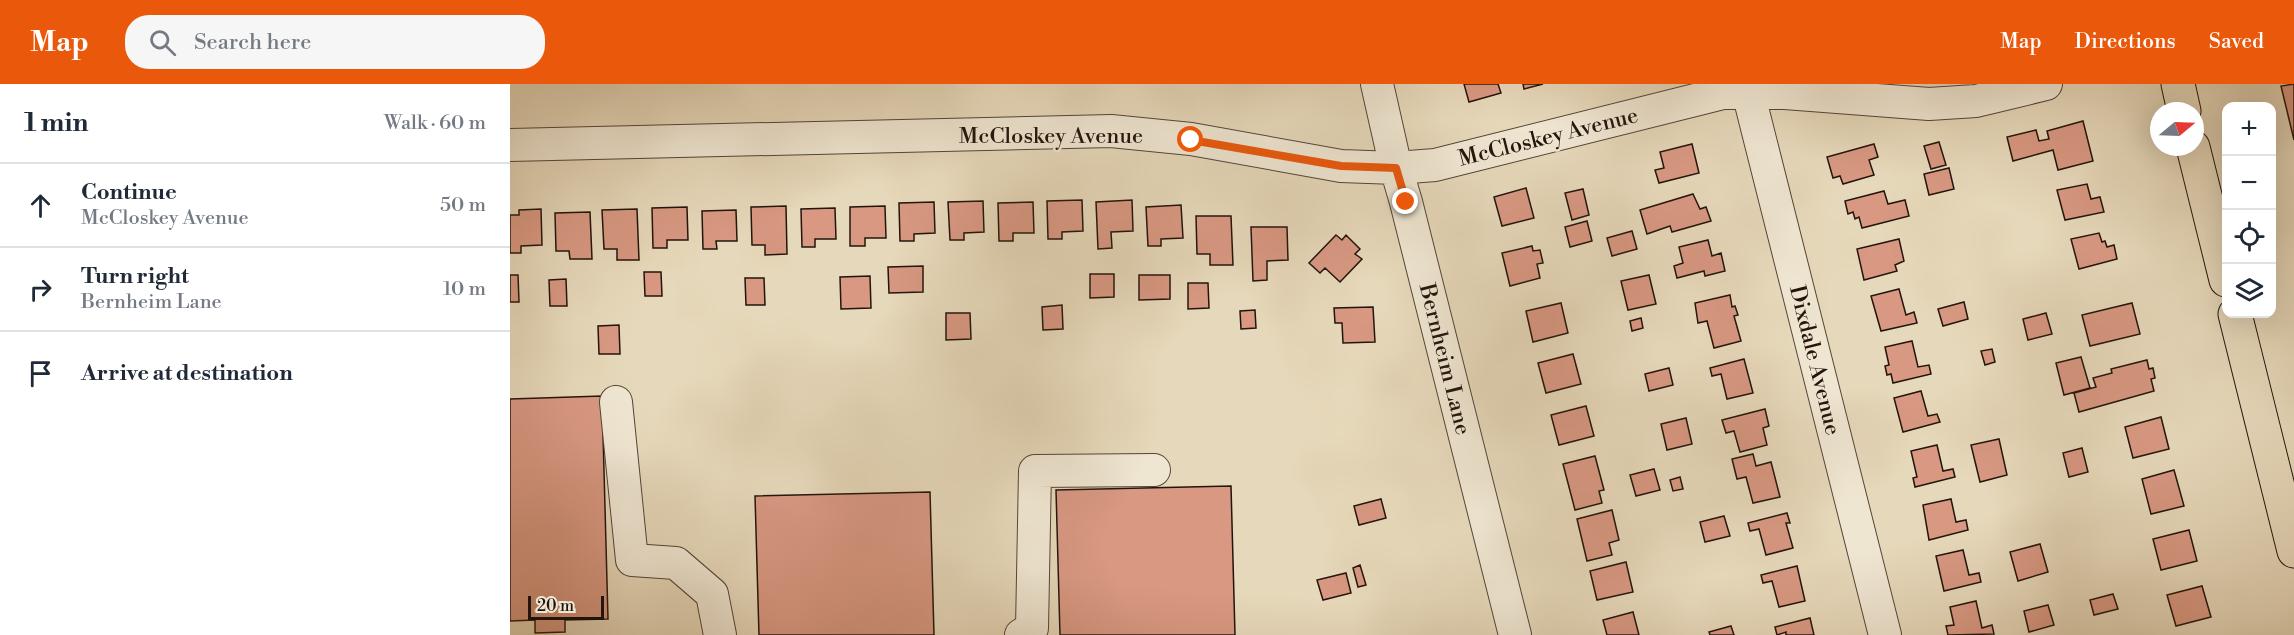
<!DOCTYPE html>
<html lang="en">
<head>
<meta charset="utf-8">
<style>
  :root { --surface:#fff; --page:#f6f6f7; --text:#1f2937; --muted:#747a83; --line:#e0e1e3; --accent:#ea580c }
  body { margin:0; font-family:"Libre Bodoni",serif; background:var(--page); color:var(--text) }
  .controls { position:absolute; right:18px; top:18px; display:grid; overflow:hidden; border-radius:12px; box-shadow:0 6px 24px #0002 }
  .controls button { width:54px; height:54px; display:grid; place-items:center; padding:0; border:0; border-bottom:2px solid var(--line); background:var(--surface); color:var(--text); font:30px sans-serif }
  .compass { position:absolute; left:1640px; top:18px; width:54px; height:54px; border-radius:50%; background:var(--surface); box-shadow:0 6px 24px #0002; rotate:71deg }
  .scale { position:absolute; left:18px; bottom:15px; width:76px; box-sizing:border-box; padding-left:6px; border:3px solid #23140c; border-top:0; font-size:16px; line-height:21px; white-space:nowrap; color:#23140c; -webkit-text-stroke:4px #efe6d2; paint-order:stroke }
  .stop { position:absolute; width:18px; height:18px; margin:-14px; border:4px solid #ea580c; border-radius:50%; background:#fff }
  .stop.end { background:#ea580c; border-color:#fff; box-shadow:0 2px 6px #0008 }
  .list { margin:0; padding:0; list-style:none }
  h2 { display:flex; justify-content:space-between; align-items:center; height:78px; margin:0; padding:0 24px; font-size:26px }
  h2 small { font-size:20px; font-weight:400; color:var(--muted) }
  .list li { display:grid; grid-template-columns:39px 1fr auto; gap:18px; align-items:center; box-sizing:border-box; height:84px; padding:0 24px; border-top:2px solid var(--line) }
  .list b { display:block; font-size:22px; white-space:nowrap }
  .list p { margin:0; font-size:20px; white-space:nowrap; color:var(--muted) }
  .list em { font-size:20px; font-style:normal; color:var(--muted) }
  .icon { flex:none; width:33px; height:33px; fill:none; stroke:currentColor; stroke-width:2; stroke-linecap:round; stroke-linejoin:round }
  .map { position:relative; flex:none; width:1784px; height:551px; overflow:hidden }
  header { display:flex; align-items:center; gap:36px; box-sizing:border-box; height:84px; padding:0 30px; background:var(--accent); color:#fff }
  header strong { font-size:28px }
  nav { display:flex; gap:33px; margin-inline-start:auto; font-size:21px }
  .search { width:420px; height:54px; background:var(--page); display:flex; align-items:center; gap:15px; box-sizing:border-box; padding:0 21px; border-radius:24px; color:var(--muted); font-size:22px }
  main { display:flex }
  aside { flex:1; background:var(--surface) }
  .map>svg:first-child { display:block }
</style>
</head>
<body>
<header>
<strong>Map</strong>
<div class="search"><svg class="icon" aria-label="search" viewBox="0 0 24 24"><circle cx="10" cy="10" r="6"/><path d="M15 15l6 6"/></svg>Search here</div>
<nav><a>Map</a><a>Directions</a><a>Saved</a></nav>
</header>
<main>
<aside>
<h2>1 min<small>Walk · 60 m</small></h2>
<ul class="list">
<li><svg class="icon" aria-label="ahead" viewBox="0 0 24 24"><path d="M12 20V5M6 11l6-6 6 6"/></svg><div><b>Continue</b><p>McCloskey Avenue</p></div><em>50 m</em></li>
<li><svg class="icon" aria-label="right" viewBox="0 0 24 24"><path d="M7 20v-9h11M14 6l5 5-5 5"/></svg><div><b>Turn right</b><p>Bernheim Lane</p></div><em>10 m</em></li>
<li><svg class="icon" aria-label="arrive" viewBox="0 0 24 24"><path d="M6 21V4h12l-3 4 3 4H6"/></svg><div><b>Arrive at destination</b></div></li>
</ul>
</aside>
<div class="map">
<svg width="1784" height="551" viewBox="0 0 1784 551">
  <rect width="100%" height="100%" fill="#e6d8ba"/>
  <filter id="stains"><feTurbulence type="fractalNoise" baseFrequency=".00333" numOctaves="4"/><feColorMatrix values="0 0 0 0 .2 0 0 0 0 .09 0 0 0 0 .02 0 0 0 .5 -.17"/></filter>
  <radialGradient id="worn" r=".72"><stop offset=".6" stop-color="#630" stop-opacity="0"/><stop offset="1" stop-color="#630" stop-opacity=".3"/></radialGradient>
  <!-- building -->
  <path fill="#d89882" stroke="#23140c" stroke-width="1.5" d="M954,0H988L991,9L959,18Z
    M1013,0H1033L1014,5Z
    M1784,0V56L1771,2Z
    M1573,37L1583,77L1548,86L1543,66L1503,77L1497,53L1526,46L1529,57L1539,55L1537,47Z
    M1429,58L1436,81L1421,85L1414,62Z
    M1182,60L1189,89L1149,99L1145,86L1154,84L1150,68Z
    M1364,60L1368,73L1359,76L1364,91L1333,100L1330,92L1323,94L1317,73Z
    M1439,84L1444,105L1419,111L1414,90Z
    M1577,100L1581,115L1590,113L1594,128L1555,136L1547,106Z
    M1016,104L1024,134L992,142L984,113Z
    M1073,105L1079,131L1062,136L1055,109Z
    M1374,107L1378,120L1395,116L1399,132L1352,144L1349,133L1345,135L1343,128L1338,130L1335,117Z
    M1183,110L1190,125L1196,123L1201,137L1162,148L1160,142L1137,150L1130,126Z
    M572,116L573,147L552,148V155H538L537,117Z
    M622,116L623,147L601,148L602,164L588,165L586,118Z
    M473,117L474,148L454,149V156H440L438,118Z
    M424,118L425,149L404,150V157H390L389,119Z
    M523,118L524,149H503V157H489L488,119Z
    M671,121L673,154L651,155V162H638L636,123Z
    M276,122L277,170L255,171V161H242L241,123Z
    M375,122L376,154H355V162H340V123Z
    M177,123L178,156H157V164H143L142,124Z
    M325,124L326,155H305V163H292L291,125Z
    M31,125L32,161L11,162V169H0V131H9V126Z
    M127,125L129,176H107V165H94L92,126Z
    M226,126L227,157H206L207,165H193L192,127Z
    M80,128L82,175H60L59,167H46L45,129Z
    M686,132H721L723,181H700V170H687Z
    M1077,137L1082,157L1060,163L1055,143Z
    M741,143H777L778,176L757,177V196L743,197Z
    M1122,147L1127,165L1102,172L1097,154Z
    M1589,149L1592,158L1595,157L1597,163L1604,161L1607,175L1569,185L1561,155Z
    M826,151L832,156L836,151L850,165L845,170L852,175L830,198L815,184L810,189L799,179Z
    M1389,155L1394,177L1385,181L1387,187L1354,196L1347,165Z
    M1198,156L1202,172L1211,169L1215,187L1195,192L1194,187L1167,194L1164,182L1173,179L1169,163Z
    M1022,162L1023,167L1030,166L1033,179L1027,180L1030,194L1000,202L992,169Z
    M413,182V208L379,209L378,183Z
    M134,188H151L152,212H135Z
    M580,190H604V213L580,214Z
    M0,191H8L9,218H0Z
    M629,191H660V215L629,216Z
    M1139,191L1146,220L1118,226L1111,197Z
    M360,192L361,224L331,225L330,193Z
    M235,194H254L255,221H236Z
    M56,195L57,222H40L39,196Z
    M678,199H698L699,224L678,225Z
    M1389,205L1396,231L1404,228L1407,239L1371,247L1361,212Z
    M1220,211L1222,223L1225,222L1228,231L1224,232L1231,257L1204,264L1197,237L1188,239L1185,219Z
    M1454,218L1458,235L1433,242L1428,225Z
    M1051,219L1058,249L1023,258L1016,227Z
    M1622,219L1630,250L1580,262L1572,231Z
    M552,221L553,245L533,246L532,223Z
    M863,223L865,258L833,259L832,239H825L824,224Z
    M745,226L746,244L731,245L730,227Z
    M436,229H460L461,255L436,256Z
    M1536,229L1542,250L1518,256L1513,235Z
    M1131,234L1133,244L1122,247L1120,237Z
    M109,241L110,270H89L88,242Z
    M1402,257L1408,283L1419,281L1421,290L1383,299L1381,290L1377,291L1375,282L1379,281L1375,263Z
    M1482,265L1485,278L1475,281L1471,267Z
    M1063,270L1071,300L1036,309L1028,279Z
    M1571,273L1580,304L1554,311L1546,279Z
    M1234,275L1243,309L1217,315L1211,290L1202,292L1200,284Z
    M1637,276L1639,285L1643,284L1645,294L1641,295L1644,307L1569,328L1564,309L1586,303L1583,294L1602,289L1601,285Z
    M1159,284L1163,301L1139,307L1135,290Z
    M1411,307L1418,332L1427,330L1430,338L1393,348L1384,314Z
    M92,312L98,535L55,536V548L25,549V536L0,537V315Z
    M1076,322L1084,352L1049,361L1041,331Z
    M1255,325L1259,342L1253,344L1257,361L1230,368L1224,347L1216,349L1212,336Z
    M1651,333L1659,365L1623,374L1615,343Z
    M1176,334L1182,360L1157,366L1151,340Z
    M1489,355L1497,391L1470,398L1461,361Z
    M1427,361L1433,387L1443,385L1445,393L1405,403L1403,394L1407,393L1401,367Z
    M1572,364L1578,388L1559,393L1553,369Z
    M1243,370L1246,382L1261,378L1270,413L1243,419L1236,393L1227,395L1222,375Z
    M1085,372L1094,406L1089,407L1092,419L1065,426L1053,380Z
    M1144,385L1150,406L1126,412L1120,391Z
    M1664,386L1674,422L1641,430L1632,395Z
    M1170,393L1173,405L1163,407L1160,396Z
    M721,402L725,551H550L546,406Z
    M420,408L424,551H249L245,412Z
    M871,415L876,434L849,441L844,422Z
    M1441,415L1446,438L1456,436L1458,446L1419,456L1413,421Z
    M1102,426L1109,456L1099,459L1102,471L1077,477L1067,435Z
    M1277,429L1280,439H1276L1283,464L1256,471L1249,445L1240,447L1238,439Z
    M1214,432L1220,452L1195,458L1190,438Z
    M1679,446L1687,477L1651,486L1643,455Z
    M1530,460L1538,488L1508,497L1500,468Z
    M1453,466L1459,491L1469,489L1471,498L1434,507L1426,472Z
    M1116,478L1123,508L1087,516L1080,487Z
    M850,481L856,501L848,503L843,484Z
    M1287,482L1295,517L1269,523L1262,497L1253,499L1251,491Z
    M836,489L841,509L813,516L807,496Z
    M1692,502L1701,533L1666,542L1657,511Z
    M1603,510L1608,525L1584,531L1580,516Z
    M1466,517L1472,544L1482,541L1484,550L1438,551L1436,542L1444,541L1440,523Z
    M1538,521L1544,541L1519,548L1514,527Z
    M1123,528L1129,551H1097L1093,536Z
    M1300,534L1304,551H1276V548L1267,551L1265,543Z
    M1221,542L1224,551H1200L1199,548Z"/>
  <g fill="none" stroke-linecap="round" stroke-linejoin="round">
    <defs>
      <path id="minor" d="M867,0L886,84L896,118L1005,551
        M1236,0L1375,551
        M0,61L601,47L681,55L831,82L886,84L925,81L1213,9H1275L1419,20L1466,17L1536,0
        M106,318L122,476L166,479L202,510L210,551
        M511,551L522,544L525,387L644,386"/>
      <path id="major" d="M1668,0L1674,27
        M1683,63L1716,196
        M1725,230L1784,467"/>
    </defs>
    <!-- minor casing -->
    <use href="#minor" stroke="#544538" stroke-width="34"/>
    <!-- major casing -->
    <use href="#major" stroke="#23140c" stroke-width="35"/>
    <!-- minor -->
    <use href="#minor" stroke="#efe6d2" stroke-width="32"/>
    <!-- major -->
    <use href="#major" stroke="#e6d8ba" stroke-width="33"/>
  </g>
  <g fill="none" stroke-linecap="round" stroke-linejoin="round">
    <!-- route -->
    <path stroke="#ea580c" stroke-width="8" d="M681,56L831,82L886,84L896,118"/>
  </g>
  <g text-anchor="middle" stroke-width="5" stroke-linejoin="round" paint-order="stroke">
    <!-- street labels -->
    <g font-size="22" fill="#23140c" stroke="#efe6d2">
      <text x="541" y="59">McCloskey Avenue</text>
      <text transform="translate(1038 52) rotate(-14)" y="8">McCloskey Avenue</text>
      <text transform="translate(936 275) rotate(76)" y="8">Bernheim Lane</text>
      <text transform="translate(1306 276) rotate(76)" y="8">Dixdale Avenue</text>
    </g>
  </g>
  <rect width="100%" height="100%" filter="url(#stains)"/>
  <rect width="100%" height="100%" fill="url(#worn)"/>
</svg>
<div class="controls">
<button>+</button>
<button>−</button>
<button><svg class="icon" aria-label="locate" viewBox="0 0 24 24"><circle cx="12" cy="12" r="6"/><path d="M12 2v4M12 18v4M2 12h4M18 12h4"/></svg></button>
<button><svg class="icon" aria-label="layers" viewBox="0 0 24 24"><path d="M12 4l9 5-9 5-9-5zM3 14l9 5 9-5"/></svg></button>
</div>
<svg class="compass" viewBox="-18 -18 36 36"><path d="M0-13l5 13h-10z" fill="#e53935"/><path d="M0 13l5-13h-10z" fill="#747a83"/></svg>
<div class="scale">20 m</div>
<div class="stop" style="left:681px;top:56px"></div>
<div class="stop end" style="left:896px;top:118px"></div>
</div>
</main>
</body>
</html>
